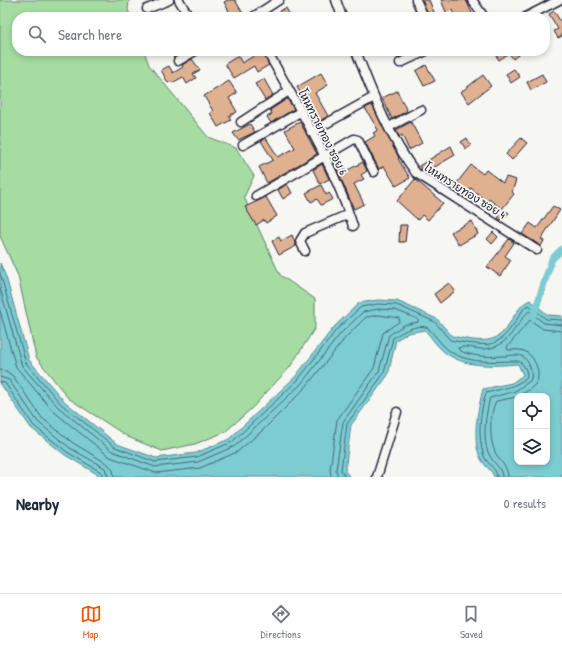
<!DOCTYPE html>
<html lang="en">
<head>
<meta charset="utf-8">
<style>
  :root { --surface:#fff; --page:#f2f2f3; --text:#1f2937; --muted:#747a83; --line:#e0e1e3; --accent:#ea580c }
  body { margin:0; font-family:"Patrick Hand","Playpen Sans Thai",sans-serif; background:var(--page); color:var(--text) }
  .controls { position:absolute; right:12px; bottom:12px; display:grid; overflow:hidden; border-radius:8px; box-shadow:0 2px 6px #0003 }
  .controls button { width:36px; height:36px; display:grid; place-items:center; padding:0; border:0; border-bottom:1px solid var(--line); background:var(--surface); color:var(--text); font:20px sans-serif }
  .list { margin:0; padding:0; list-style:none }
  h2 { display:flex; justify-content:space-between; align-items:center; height:52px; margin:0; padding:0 16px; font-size:17px }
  h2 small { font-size:13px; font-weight:400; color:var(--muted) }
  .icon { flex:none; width:22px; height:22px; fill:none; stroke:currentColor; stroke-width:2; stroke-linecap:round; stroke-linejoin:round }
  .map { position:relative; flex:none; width:562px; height:477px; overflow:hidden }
  .search { position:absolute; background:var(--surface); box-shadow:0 2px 6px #0003; left:12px; right:12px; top:12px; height:44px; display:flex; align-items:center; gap:10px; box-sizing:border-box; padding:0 14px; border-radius:16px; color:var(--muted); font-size:15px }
  .sheet { height:116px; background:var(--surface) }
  nav { display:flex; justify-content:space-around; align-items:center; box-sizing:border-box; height:56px; border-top:1px solid var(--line); background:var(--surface); font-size:11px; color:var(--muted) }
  nav a { display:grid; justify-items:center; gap:2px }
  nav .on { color:var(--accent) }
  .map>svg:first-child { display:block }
</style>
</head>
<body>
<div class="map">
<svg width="562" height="477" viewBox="0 0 562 477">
  <rect width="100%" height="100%" fill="#f6f6f2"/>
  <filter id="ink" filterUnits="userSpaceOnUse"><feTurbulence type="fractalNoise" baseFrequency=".025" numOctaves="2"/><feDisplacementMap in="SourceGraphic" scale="8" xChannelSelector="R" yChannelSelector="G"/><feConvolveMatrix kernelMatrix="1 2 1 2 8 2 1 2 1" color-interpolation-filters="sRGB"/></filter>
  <g filter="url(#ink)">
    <!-- green -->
    <path fill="#a4dca1" stroke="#637f6e" d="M0,0H129L128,10L131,17H17V51H144L149,65L208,137L236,148L254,176L244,197L280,275L315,299V328L290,367L251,409L225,432L195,444L162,451L128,437L68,398L36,357L18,276L0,236Z"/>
    <!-- water -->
    <path fill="#7bccd1" stroke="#578895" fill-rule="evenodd" d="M0,263L6,277L29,360L64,401L117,444L156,458L196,453L229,439L295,377L334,327L359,303L378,300L397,301L437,319L452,336C463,338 480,343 492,339C510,334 513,307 530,300L548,315L562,316V477H494C492,470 484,466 481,459C471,440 478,409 483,389L512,383L523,375L518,364C493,366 463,368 443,351C436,345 431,337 425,330L408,333L396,340L388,375L351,425L345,471L350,477H102L65,455L31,428L0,383ZM517,396H547V462H517Z"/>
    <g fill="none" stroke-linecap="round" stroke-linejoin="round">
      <!-- shore -->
      <path stroke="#466677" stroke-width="1" d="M0,273L26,363L61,404L115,447L155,462L197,457L232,442L298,380L337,329L361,307L378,304L397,305L435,322L450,340C460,342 485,347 494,343C508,337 517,318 525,307L529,305L546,319L562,320
        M0,288L22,366L58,407L112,451L155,467L198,462L235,446L301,384L341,333L363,312L378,309L395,310L418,319V322L404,325L389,335L379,371L343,422L336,470L338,477
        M0,311L16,367L53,411L110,457L156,473L200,468L237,452L262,431L305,388L346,337L366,317L379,315L399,318L400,321L383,333L374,368L337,420L330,470L331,477
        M0,370L6,371L13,376L42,418L73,443L108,464L113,470L114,477
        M0,377L9,380L38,422L70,448L105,468L108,477
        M0,382L5,383L34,426L67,452L101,472L103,477
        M518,396C524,393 532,389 536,383C542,373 534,355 524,351C519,349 513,350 508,350L507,347L530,320L543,329L562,331
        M345,477L341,470L347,424L384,373L393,338C401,332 418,323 428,328C434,334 440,343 447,349C467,365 494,361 518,361C524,363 529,373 526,379L513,386L486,393C480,414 477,435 484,456C487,464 497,468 497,477
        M502,477C502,468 494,464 490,456C481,441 486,414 490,398L515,391L530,381C534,374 529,360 522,356C516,354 508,356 503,356C489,357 471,357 459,350L458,348C465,345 475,349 483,349C509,348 513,327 529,311L544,323L562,325
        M508,477C508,465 499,462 495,452C489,438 489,415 496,401L517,397"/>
      <!-- canal -->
      <path stroke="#7bccd1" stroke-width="7" d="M534,314L552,259L562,249"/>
    </g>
    <!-- building -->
    <path fill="#e0b191" stroke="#22223b" d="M228,0H235L245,17H222L230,13L224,2Z
      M422,0H429L436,17H429Z
      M441,0H466L473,15L468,17H455L452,10L446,12Z
      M286,8L291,17H282L279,11Z
      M554,11L562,24V36L558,38L554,31L558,29L549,14Z
      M170,51H182V52L174,58Z
      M262,51L269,65L257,72L254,66L234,78L225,64L238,56L242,63Z
      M394,51H413L397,58Z
      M493,51H523L513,59L509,53L499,60Z
      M192,59L200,70L193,74L196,78L187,84L183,77L172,83L171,81L168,83L161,70L169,66L173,73L183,67L182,65Z
      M426,65L435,81L424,86L416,71Z
      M514,69L520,77L511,83L506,74Z
      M321,73L328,85L315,93L328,116L314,124L306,109L308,107L297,87Z
      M542,74L546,82L531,90L527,82Z
      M483,75L491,86L469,103L461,92Z
      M264,79L273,95L265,100L255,84Z
      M229,81L237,93L229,98L237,112L229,116L231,120L218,127L210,113L213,111L204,96Z
      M397,91L407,111L392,119L382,98Z
      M287,99L294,109L271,123L267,117L272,114L270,110Z
      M372,105L399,158L398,159L410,178L396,186L384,166L379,169L365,142L375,136L373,133L378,130L365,108Z
      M300,122L317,154L267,183L259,167L273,160L261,141L266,138L278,157L295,148L285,130Z
      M411,122L422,143L409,150L402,135L399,137L396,130Z
      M250,124L255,132L238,140L233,133Z
      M467,138L471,146L466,149L461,142Z
      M521,138L527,143L512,160L506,154Z
      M451,146L455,155L433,168L456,184L471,165L483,174L486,170L503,183L506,177L516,180L512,192L514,194L502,209L489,199L487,202L471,188L464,197L423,171L425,168L422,170L419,166Z
      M338,155L346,171L363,162L367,171L361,175L364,179L354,184L364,204L354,209L332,158Z
      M322,164L329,179L320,184L313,170Z
      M415,179L443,203L428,220L422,215L418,220L397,201Z
      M287,184L292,193L283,199L278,190Z
      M321,185L326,195L329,193L333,199L321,205L317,199L311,202L306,193Z
      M266,197L277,216L266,223L264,220L256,225L245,207Z
      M553,206L560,210L541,239L544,241L541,246L522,234L530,223L537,228Z
      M504,210L509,213L501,220L498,218Z
      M472,221L478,234L459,245L451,232Z
      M400,225H407L405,242H399Z
      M493,232L498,237L492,244L487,239Z
      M292,235L296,246L279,255L272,241L279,237L281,241Z
      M509,239L514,243L505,256L511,260L500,276L487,267Z
      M449,283L455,291L440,303L434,294Z"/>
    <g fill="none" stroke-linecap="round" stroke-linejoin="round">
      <defs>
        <path id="minor" d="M179,0L189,17
          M336,0L342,17
          M416,0L424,17
          M472,0L484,17
          M147,9L169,0
          M253,17L279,0
          M526,17L559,0
          M267,51C298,107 334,164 353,226
          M356,51C372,92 389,137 416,173L537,250
          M178,61L195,51
          M400,63L426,51
          M241,122L289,91
          M389,127L421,110
          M311,132L374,97
          M243,145L300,112
          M256,196L354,139L358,140L374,172
          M305,251L300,241L305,233L349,214
          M377,477L397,412"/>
      </defs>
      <!-- minor casing -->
      <use href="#minor" stroke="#22223b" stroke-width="11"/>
      <!-- minor -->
      <use href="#minor" stroke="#f6f6f2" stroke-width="8"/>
    </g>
  </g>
  <g text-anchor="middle" stroke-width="3.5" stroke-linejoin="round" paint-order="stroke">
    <!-- street labels -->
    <g font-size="11" fill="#22223b" stroke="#f6f6f2">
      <text transform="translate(323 132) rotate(63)" y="4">โหนทรายทอง ซอย 6</text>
      <text transform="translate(465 191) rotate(32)" y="4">โหนทรายทอง ซอย 4</text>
    </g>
  </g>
</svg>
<div class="controls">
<button><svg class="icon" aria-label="locate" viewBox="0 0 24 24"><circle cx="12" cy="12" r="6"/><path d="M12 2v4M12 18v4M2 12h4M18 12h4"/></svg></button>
<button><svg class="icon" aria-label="layers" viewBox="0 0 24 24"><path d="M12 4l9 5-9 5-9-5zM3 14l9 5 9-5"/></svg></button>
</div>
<div class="search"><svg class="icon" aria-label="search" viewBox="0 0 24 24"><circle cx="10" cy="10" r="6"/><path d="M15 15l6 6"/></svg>Search here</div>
</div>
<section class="sheet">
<h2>Nearby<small>0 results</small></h2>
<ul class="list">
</ul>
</section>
<nav>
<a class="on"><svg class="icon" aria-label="map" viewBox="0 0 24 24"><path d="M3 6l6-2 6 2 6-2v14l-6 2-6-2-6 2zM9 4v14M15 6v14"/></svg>Map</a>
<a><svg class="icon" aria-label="directions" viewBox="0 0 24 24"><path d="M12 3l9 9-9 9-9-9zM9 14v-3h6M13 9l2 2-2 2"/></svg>Directions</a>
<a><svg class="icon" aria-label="saved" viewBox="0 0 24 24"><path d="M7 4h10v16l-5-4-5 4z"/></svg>Saved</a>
</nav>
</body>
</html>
